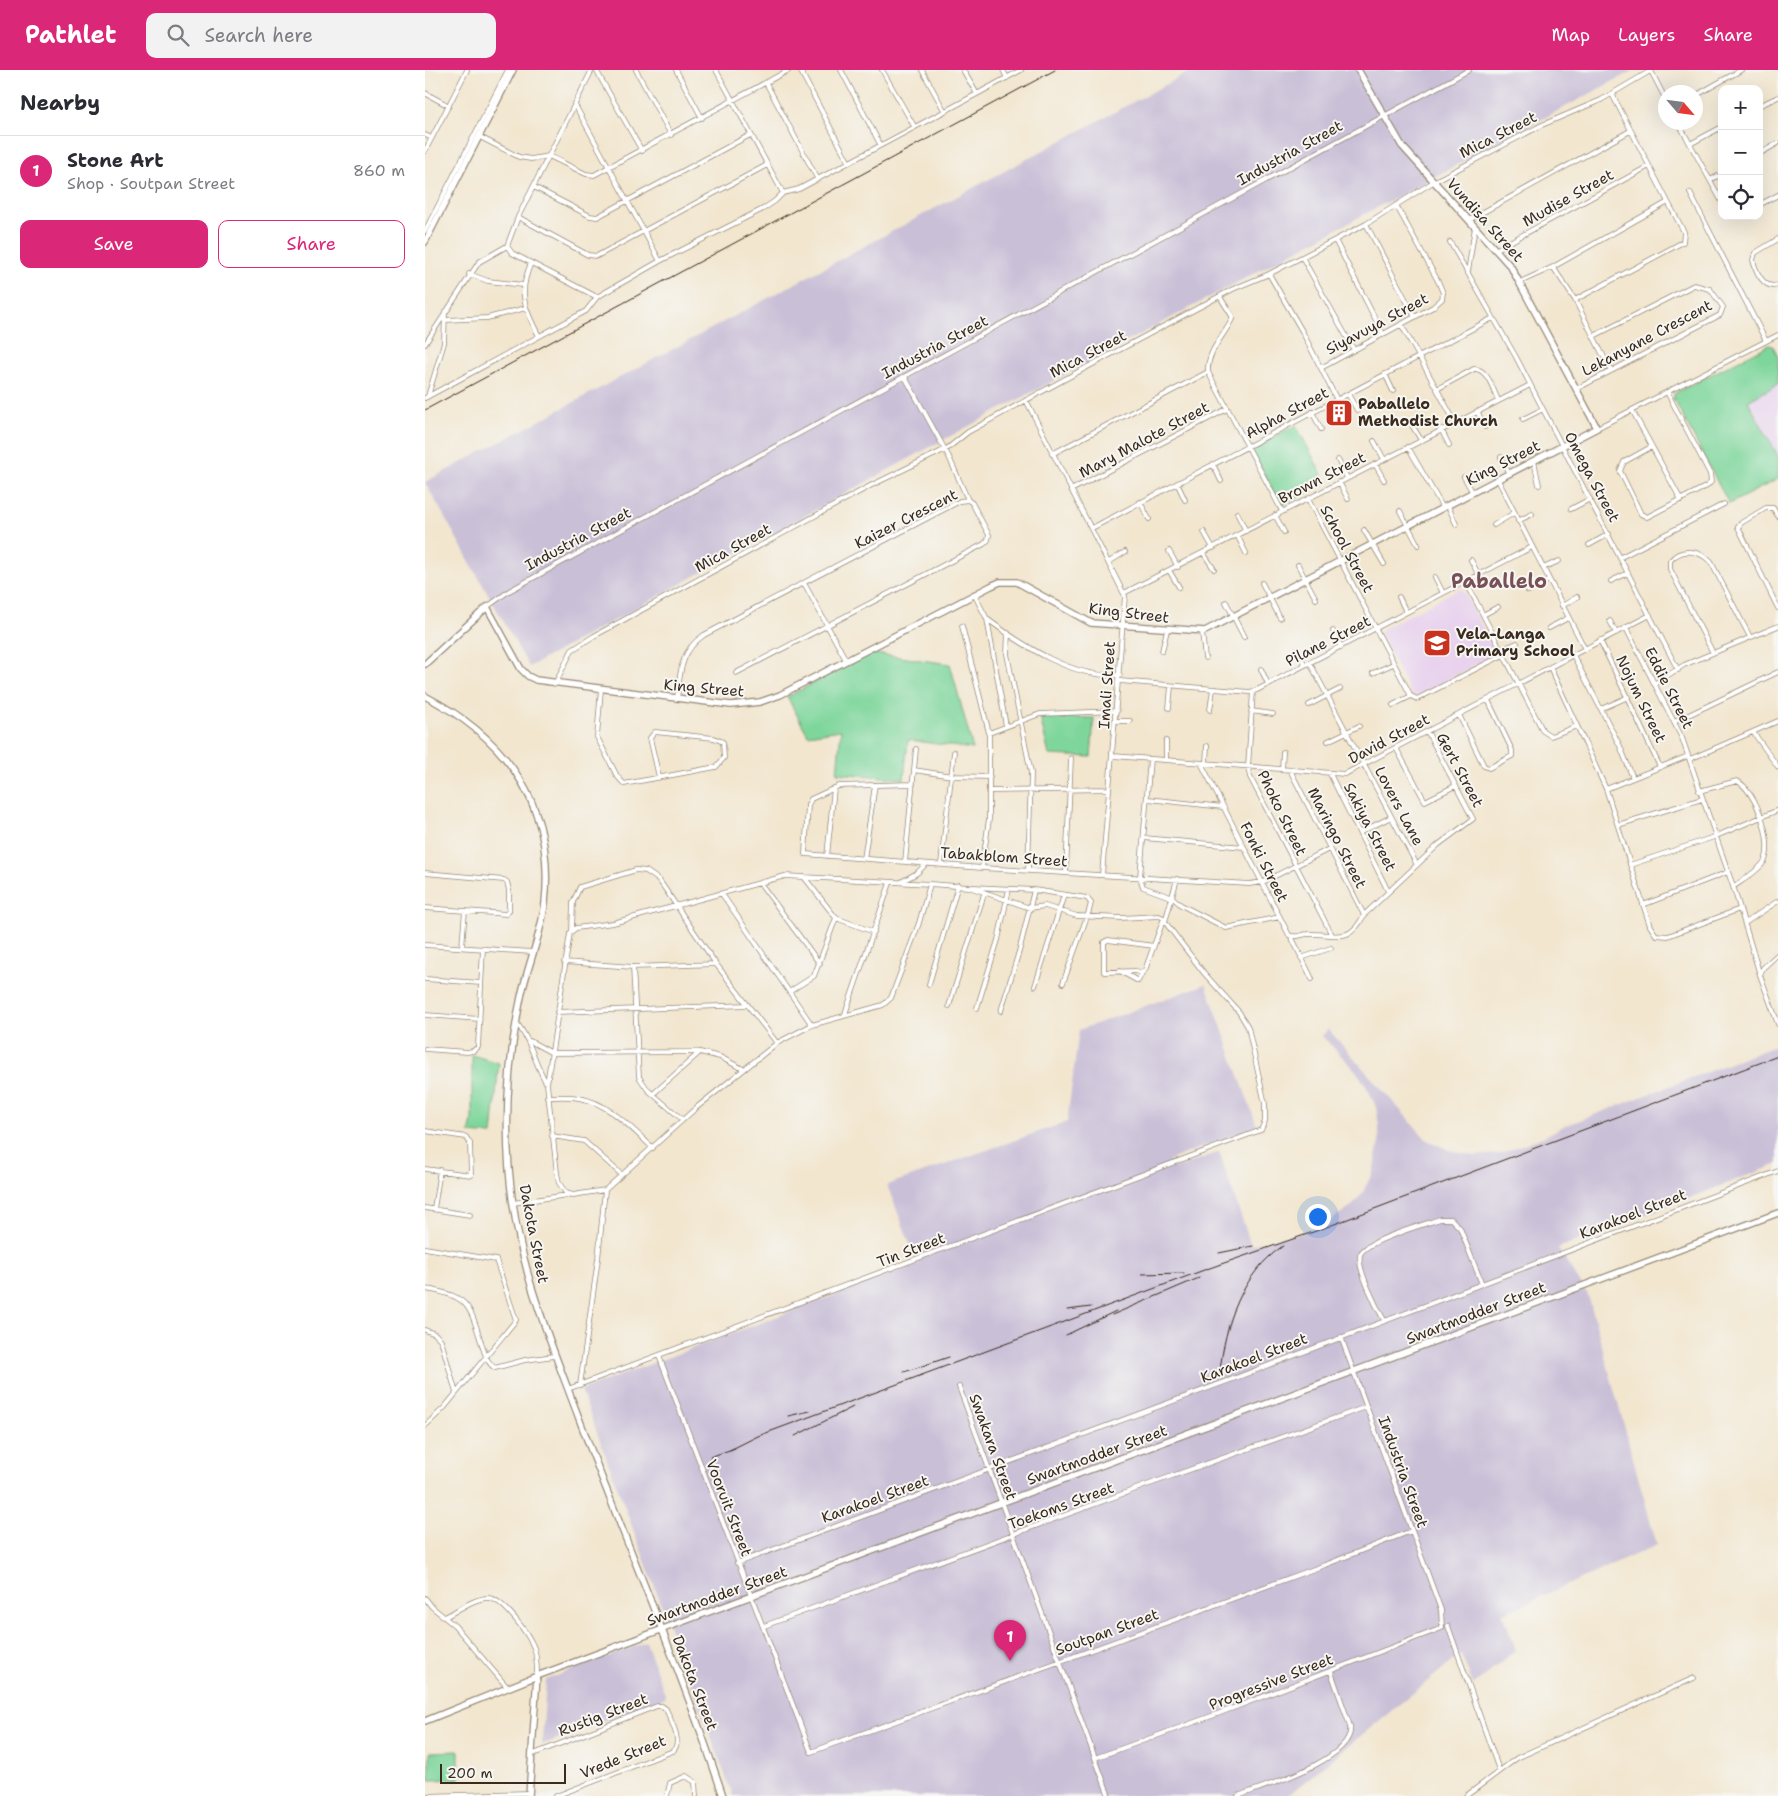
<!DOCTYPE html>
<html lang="en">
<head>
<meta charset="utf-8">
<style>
  :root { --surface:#fff; --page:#f2f2f3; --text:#2b2b33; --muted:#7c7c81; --line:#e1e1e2; --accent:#db2777 }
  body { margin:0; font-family:"Shantell Sans",sans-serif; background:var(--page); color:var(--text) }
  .controls { position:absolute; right:15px; top:15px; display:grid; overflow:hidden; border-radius:10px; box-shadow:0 5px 20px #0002 }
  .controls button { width:45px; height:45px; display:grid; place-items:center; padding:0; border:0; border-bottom:1px solid var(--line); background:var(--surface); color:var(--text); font:25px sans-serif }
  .compass { position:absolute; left:1233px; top:15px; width:45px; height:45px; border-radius:50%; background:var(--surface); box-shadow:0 5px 20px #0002; rotate:118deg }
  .scale { position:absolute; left:15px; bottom:12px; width:126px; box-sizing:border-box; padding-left:5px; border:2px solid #3b2a1e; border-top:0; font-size:14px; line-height:18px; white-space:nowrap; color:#3b2a1e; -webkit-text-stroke:4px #f6f6f2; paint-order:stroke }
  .you { position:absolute; left:892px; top:1146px; width:18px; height:18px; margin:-12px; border:4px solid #fff; border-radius:50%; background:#1a73e8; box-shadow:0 0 0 8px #1a73e833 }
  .badge { display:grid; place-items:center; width:32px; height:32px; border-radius:50%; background:var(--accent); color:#fff; font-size:16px; font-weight:700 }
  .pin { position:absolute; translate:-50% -41px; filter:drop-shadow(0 1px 2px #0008) }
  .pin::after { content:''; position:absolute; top:26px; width:18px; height:15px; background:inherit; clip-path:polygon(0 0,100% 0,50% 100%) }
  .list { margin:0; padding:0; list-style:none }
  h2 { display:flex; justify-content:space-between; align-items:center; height:65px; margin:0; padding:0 20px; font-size:21px }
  h2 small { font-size:16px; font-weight:400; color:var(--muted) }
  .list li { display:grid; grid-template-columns:32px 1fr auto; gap:15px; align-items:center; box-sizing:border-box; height:70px; padding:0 20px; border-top:1px solid var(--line) }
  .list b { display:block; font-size:19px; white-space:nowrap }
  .list p { margin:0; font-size:16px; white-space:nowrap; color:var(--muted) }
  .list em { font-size:16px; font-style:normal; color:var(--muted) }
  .actions { display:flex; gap:10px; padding:15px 20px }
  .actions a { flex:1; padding:11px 0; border:1px solid var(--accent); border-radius:10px; text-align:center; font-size:18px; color:var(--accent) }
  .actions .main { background:var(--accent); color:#fff }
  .icon { flex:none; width:28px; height:28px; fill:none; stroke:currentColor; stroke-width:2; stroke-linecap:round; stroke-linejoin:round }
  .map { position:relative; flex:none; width:1353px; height:1726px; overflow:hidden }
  header { display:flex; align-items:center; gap:30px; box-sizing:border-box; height:70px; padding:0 25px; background:var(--accent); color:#fff }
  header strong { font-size:24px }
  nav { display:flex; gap:28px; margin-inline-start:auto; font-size:18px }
  .search { width:350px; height:45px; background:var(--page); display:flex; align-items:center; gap:12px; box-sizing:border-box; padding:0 18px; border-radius:10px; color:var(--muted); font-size:19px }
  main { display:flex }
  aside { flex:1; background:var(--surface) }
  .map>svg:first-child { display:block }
</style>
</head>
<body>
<header>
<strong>Pathlet</strong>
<div class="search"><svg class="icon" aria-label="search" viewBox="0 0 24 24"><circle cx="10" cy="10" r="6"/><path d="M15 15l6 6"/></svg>Search here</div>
<nav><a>Map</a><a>Layers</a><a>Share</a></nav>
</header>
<main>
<aside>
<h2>Nearby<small></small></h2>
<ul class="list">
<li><span class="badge">1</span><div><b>Stone Art</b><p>Shop · Soutpan Street</p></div><em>860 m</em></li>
</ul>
<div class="actions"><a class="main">Save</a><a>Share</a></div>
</aside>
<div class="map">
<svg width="1353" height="1726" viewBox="0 0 1353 1726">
  <rect width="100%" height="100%" fill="#f6f6f2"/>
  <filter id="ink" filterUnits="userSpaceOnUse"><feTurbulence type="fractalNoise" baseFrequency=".02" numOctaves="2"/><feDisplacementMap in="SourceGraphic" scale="10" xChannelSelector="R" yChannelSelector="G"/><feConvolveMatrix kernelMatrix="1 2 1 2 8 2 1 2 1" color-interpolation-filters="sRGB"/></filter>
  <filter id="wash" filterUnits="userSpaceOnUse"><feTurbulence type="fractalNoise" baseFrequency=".0096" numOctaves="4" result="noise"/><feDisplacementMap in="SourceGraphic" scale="20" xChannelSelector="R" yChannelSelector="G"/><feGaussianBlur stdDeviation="1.12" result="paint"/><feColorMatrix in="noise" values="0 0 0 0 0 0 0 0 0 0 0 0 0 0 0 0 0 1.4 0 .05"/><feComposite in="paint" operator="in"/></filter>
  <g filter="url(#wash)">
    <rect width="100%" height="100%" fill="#f2e6cf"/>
    <!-- built -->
    <path fill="#e8d2ee" d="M1353,314V386L1323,330Z
      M1034,519L1038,520L1070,581L1068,585L991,626L986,624L955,564L957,559Z"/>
    <!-- industrial -->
    <path fill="#c9bfd7" d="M768,0H1209L518,370L104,597L0,412Z
      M781,914L832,1056L744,1090L749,1099L794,1082L826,1175L875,1163L902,1153L928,1135L937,1124L948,1102L954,1072V1055L951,1037L944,1021L932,1002L897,966L903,959L1002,1070L1024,1080L1049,1086L1074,1084L1120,1066L1137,1057L1353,975V1094L1133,1178L1163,1225L1232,1475L1077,1544L1091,1580L1048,1615L1036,1584L862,1726H308L156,1320L493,1194L462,1115L642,1052L654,960Z
      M221,1572L241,1627L117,1675L121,1610Z"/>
    <!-- green -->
    <path fill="#7ed69b" stroke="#5c805c" d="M1344,275L1348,276L1353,286V314L1323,331L1353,386V409L1304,434L1248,328L1250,323Z
      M871,355L901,412L856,436L826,379Z
      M445,583L525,594L548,679L483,670L479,709L412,703L416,660L383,665L362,627Z
      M615,647L669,648L666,687L624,685Z
      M47,985L74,993L67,1065L44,1063L47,1051Z
      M34,1681V1709L5,1710V1682Z"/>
  </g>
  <g filter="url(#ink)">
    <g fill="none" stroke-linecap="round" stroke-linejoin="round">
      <defs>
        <path id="street" d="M167,0L93,147L82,176L87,183L172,227L235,191L338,139L350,131L358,123L374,119L552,24
          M171,0L217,81
          M211,0L246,65
          M251,0L277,48
          M291,0L358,123
          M375,0L423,91
          M416,0L455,74
          M457,0L489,56
          M497,0L519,40
          M538,0L552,24L596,0
          M578,0L582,8
          M1226,1L1240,28
          M341,13L392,108
          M0,23L24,36
          M1187,24L1243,132
          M1270,26L1316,0
          M150,35L235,191
          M1334,36L1353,27
          M1253,52L1297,132
          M0,65L7,68
          M55,67L94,87L106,89L124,86L161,104L169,105L364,0
          M1265,74L1297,57
          M0,81L42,0
          M1334,84L1353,73
          M1285,110L1297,104
          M109,117L165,146L172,147L325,65
          M1265,123L1341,271
          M1334,135L1353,125
          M93,147L163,185L172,186L342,95
          M1044,150L1205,61
          M941,154L990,247
          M0,161L83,0
          M1353,169L1330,183L1328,190C1331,202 1339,220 1353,215
          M910,170L958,264
          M1025,172L1091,287L1253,600
          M1072,179L1224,96
          M877,187L929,280
          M106,193C93,223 99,238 114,266
          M1128,197L1150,230L1186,301
          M1043,202L1050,157
          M44,204L63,211L98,215
          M844,204L877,261L912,330
          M1095,212L1128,197L1243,132L1259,162L1258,172L1150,230
          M795,227L807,246V249C799,267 782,280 783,302L857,441
          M20,250L62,248L101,238
          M976,254L1030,352
          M0,274L54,192L82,176
          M896,298L1008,237L1017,229L1018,223L1013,211L971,135
          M960,304L968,321
          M480,307L524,387L543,430
          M1153,318L1295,245L1298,237L1285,219L1269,215L1169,266
          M1012,319L1049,299C1062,298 1068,319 1073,330
          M923,324L932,340
          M3,326L19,273L20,242
          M0,328L161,241L172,227
          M601,330L700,526L677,805
          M1207,340L1256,430
          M1052,341L1060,357
          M887,342L896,359
          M1098,349L1118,339
          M985,352L996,370
          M1172,358L1353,265
          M1016,359L1024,375
          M949,371L959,389
          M983,377L1018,438
          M1226,377L1199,392L1195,401L1216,444L1222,447L1282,416L1286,412L1285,404L1242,322
          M627,384L783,302
          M1076,387L1084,404
          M913,390L922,408
          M1109,391L1114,415
          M788,394L796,411
          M950,394L959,410
          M1039,407L1048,423
          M1073,410L1160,579
          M914,412L923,429
          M752,413L760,430
          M646,420L802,339
          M883,429L986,626
          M715,432L724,449
          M1023,436L1031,454
          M1146,439L1165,429
          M975,441L993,475
          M812,443L821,461
          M850,445L859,462
          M1353,446L1348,438H1341L1316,453L1313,457L1353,538
          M1093,451L1107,444
          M1069,455L1089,443
          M667,458L1068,248
          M939,460L959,494
          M779,462L788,478
          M812,465L821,483
          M1164,475L1184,464
          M744,481L753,497
          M779,484L789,499
          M1196,487L1299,434
          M1046,490L1054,506
          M684,492L700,482
          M873,495L891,529
          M1118,498L1134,491
          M745,502L754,517
          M1010,507L1018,523
          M1186,511L1203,503
          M1041,512L1118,661L1126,666L1152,656
          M379,513L421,590
          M837,513L855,548
          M1103,521L1124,510
          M699,523L1105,315
          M549,524L562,549L581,656
          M974,527L981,542
          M801,532L819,567
          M1137,536L1152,527
          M62,537L84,521L130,496L1044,0
          M1058,545L1073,537
          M562,549C599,576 648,609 695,605
          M1185,551L1191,563
          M537,556L564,663V749L557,798
          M1124,558L1143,548
          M1201,558L1257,668L1310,822L1335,905
          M908,561L916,577
          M777,562L780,588
          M583,563L582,584L606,703L603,800
          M1175,570L1235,697
          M872,580L880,595
          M1076,580L1092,573
          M737,581L742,560
          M1288,583L1245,499V491C1256,477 1274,480 1286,492L1325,567
          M1148,585L1195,676L1208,708
          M885,593L992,795
          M1125,597L1181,719L1263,686
          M836,599L843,614
          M948,603L968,594
          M695,611L825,622L832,620L1107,477
          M130,614L147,580L169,566L445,416L523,378L543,362L653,302L808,219L844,204L941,154L1008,112L1117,55L1176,30L1227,0
          M1229,614L1259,595L1353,556
          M176,619L172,667L192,706L199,714L291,697L299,688L298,672L289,668L230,662L225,668L234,707
          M828,621L823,697L825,707L907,865
          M986,626L992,629L1078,585
          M252,629C255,603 255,581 279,565L535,431L543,430L547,433L564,465L563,470L559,474L311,603
          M884,635L915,619
          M968,635L986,626
          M744,638L746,616
          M1176,639L1203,627
          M785,640L788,619
          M826,641L848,644
          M1034,645L1059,696L1064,698L1087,686V680L1063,630
          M691,651H705
          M1249,652L1353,602
          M1328,662L1353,697
          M564,663L615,644L692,641
          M741,671V690
          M903,671L934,656
          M971,678L1000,731L1030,716
          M688,686L920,704L1225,545
          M725,689L715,807L718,817L748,828L756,835L801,858L855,847
          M1265,689L1353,651
          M776,693L864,865C871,869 876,864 884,864C911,863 924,875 939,845L1013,775L1048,749L1002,661
          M781,693L782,676
          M489,700L527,706L565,707
          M857,700L858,682
          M865,700L939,845
          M905,704L963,821
          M488,714L414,716L386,729L383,735L380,784L557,798L824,814L838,812L904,779
          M1181,719L1225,856L1231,865L1243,866L1315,839
          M565,721L683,719
          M1274,721L1312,711C1331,720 1350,774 1339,792C1332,802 1318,810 1308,817
          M723,729L798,737
          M1193,755L1277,729
          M936,762L966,747
          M719,768L819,777
          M402,786L409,718
          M439,789L450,715
          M480,792L491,679
          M516,794L529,682
          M1205,795L1289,767L1353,740
          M641,802L646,688
          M0,803L79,810L82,812L84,820V841L81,844L0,838
          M360,806L505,814L494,853L466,928L458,935L387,955L352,973L271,1038L180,1120L148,1125L141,1123L134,1113L132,1103L122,1014L145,863L151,858L188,853Z
          M379,807L411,848L449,862
          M476,812L492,803L501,794
          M335,813L395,894
          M505,814L544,817L605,838L620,836L652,846L696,848L734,846L739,848L720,900L717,903L711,901L679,902V872L683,870L729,876
          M548,817L609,820L662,828L666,833L664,841L638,913
          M297,824L387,955
          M1218,835L1303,802
          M1320,853L1353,831
          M147,860L148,832L155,817L211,800L221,801L234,810L291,894L352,973
          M866,866L887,909
          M0,875L107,882
          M37,876L40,841
          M1353,884L1338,898L1335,905L1353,954
          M876,888L906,878
          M139,892L208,897L291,894
          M208,897L214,1007L223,1020L258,1050
          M695,901L713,911L717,903
          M0,909L56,913
          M504,914L533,815
          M610,916L639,825
          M364,922L389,906L411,848
          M524,936L559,824
          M552,938L573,870L584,819
          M576,941L595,878L609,820
          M132,942L323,935
          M420,944L465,813
          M0,945L55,949
          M91,952C107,972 109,993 122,1014
          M105,971L127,983L275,982L295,987L318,999
          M0,979L42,982L48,981L53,977L58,878
          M228,1024L275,982
          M122,1027C132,1027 144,1026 154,1028C184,1033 206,1058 228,1078
          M0,1061L41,1067L45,1073L46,1105L0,1099
          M127,1066L159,1071L197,1105
          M88,1133L143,1125
          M0,1138L45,1145
          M9,1139L15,1100
          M0,1178L71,1190L91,1250L19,1338L0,1356
          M0,1219C45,1225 45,1237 57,1275C60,1284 62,1293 70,1298L100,1290L129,1286
          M959,1250C952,1238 932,1199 935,1185C939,1171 1001,1154 1015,1149H1026L1035,1158L1057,1214
          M0,1260L10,1264L16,1270L31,1323
          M234,1286L386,1682L900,1495L986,1461
          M155,1315L173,1189L180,1120
          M534,1317L684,1726
          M143,1319L836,1060L840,1051V1034L823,957L814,942L779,903L740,852L752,809
          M312,1493L813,1307L1353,1101
          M0,1528L7,1537L30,1556L83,1618
          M20,1547C32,1541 49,1528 63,1528C78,1528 104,1565 109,1578C112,1587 112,1596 112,1606
          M339,1556L719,1416L941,1337
          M1023,1556L1074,1700
          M106,1685L232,1636H237L241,1639C246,1651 258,1671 248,1681L131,1726
          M670,1688L795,1643L1017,1558L1016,1540L916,1267
          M0,1726L104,1723
          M242,1726L245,1713L261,1706L270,1712L271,1726
          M813,1726C837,1717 931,1689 925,1656L906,1602
          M1041,1726L1092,1688L1269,1608"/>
        <path id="secondary" d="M0,172L88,0
          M0,594L62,537L96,599L103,606L111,610L306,635L335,632L355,625L566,516L575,512H592L666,553L780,561L1172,358L1086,197L977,76L933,0
          M0,626C83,669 130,736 120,833C116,867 101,899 95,932C84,985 80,1045 84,1099C91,1193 123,1265 155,1351C202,1476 256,1599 298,1726
          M0,1651L112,1606L1353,1143
          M104,1726L112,1606"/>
      </defs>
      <!-- street casing -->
      <use href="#street" stroke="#968876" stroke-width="5.5"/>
      <!-- secondary casing -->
      <use href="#secondary" stroke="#968876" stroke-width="8"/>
      <!-- street -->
      <use href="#street" stroke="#fff" stroke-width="4"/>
      <!-- secondary -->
      <use href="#secondary" stroke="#fff" stroke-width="5.5"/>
      <!-- rail -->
      <path stroke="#3b2a1e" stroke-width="1" d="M0,340L630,0
        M794,1183L828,1176
        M717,1204L759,1203
        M642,1240L666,1237
        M687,1245L774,1208
        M641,1265L691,1241
        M795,1301C800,1254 817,1203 858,1176
        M479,1302L524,1287
        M363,1346L385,1341
        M370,1366L428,1337
        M305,1380L333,1366L779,1200L891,1161L1353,986
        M285,1387L310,1378"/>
    </g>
  </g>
  <!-- icons -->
  <defs>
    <symbol id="building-square" viewBox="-11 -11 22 22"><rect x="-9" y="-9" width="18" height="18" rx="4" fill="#c8321e" stroke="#f6f6f2"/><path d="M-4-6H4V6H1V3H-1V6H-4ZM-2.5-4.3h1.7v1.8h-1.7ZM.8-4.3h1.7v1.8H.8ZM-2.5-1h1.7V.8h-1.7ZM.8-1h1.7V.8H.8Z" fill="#fff"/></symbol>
    <symbol id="school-square" viewBox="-11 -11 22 22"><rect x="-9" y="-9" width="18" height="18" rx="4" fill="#c8321e" stroke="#f6f6f2"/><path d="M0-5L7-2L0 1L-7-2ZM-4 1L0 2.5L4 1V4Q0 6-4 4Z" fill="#fff"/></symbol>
  </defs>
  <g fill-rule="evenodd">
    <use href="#building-square" x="898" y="327" width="32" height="32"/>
    <use href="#school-square" x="996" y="557" width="32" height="32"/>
  </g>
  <g text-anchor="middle" stroke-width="4" stroke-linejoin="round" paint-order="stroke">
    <!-- street labels -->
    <g font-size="15" fill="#3b2a1e" stroke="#f6f6f2">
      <text transform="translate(1073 65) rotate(-27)" y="5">Mica Street</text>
      <text transform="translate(865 83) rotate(-29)" y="5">Industria Street</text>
      <text transform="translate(1143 128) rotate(-29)" y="5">Mudise Street</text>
      <text transform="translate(1060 150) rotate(48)" y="5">Vundisa Street</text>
      <text transform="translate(952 254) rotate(-28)" y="5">Siyavuya Street</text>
      <text transform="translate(1222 268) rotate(-28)" y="5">Lekanyane Crescent</text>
      <text transform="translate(510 277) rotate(-28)" y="5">Industria Street</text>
      <text transform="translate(663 284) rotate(-28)" y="5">Mica Street</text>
      <text transform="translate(862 343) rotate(-28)" y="5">Alpha Street</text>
      <text transform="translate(719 370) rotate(-28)" y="5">Mary Malote Street</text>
      <text transform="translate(1078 393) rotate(-27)" y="5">King Street</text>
      <text transform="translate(1167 407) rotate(62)" y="5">Omega Street</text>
      <text transform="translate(897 408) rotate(-27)" y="5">Brown Street</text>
      <text transform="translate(481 449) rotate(-27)" y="5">Kaizer Crescent</text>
      <text transform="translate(153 469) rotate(-28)" y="5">Industria Street</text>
      <text transform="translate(308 478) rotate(-29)" y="5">Mica Street</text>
      <text transform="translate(922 479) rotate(62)" y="5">School Street</text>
      <text transform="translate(704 543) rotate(7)" y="5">King Street</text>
      <text transform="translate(903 571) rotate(-27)" y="5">Pilane Street</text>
      <text transform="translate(682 615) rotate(-86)" y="5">Imali Street</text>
      <text transform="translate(279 618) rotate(5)" y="5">King Street</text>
      <text transform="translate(1244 618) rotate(63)" y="5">Eddie Street</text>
      <text transform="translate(1216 629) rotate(64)" y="5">Nojum Street</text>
      <text transform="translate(964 669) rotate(-28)" y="5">David Street</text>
      <text transform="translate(1035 700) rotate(62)" y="5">Gert Street</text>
      <text transform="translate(974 736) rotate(62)" y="5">Lovers Lane</text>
      <text transform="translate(857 743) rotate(64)" y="5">Phoko Street</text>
      <text transform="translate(945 757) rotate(63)" y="5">Sakiya Street</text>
      <text transform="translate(912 768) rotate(63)" y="5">Maringo Street</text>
      <text transform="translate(579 787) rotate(4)" y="5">Tabakblom Street</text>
      <text transform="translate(839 792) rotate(63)" y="5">Fonki Street</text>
      <text transform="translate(1208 1144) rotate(-21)" y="5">Karakoel Street</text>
      <text transform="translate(109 1164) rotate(79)" y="5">Dakota Street</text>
      <text transform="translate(486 1180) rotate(-21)" y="5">Tin Street</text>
      <text transform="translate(1051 1243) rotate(-21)" y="5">Swartmodder Street</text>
      <text transform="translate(829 1288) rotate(-21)" y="5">Karakoel Street</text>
      <text transform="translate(568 1377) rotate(70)" y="5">Swakara Street</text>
      <text transform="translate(672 1385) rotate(-20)" y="5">Swartmodder Street</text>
      <text transform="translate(978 1402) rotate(70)" y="5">Industria Street</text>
      <text transform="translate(450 1429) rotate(-20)" y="5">Karakoel Street</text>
      <text transform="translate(636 1436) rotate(-20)" y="5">Toekoms Street</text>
      <text transform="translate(304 1438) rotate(69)" y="5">Vooruit Street</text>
      <text transform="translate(292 1526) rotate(-20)" y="5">Swartmodder Street</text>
      <text transform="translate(682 1562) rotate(-20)" y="5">Soutpan Street</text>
      <text transform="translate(846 1612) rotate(-21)" y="5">Progressive Street</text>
      <text transform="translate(270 1613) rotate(69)" y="5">Dakota Street</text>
      <text transform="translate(178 1645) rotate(-21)" y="5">Rustig Street</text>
      <text transform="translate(198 1687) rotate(-22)" y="5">Vrede Street</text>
    </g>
    <!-- poi labels -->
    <g font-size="15" font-weight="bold" fill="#3b2a1e" stroke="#f6f6f2" text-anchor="start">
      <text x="933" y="339">Paballelo<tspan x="933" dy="17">Methodist Church</tspan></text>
      <text x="1031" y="569">Vela-Langa<tspan x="1031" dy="17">Primary School</tspan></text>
    </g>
    <!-- district labels -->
    <g font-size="20" font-weight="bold" fill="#785056" stroke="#f6f6f2">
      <text x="1074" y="518">Paballelo</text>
    </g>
  </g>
</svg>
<div class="controls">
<button>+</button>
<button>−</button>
<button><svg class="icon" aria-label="locate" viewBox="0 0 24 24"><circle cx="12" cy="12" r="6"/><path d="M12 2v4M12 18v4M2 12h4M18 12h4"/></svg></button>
</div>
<svg class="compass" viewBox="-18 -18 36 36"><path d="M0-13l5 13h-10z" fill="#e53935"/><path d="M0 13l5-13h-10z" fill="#7c7c81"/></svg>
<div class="scale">200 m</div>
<div class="you"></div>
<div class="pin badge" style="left:585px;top:1591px">1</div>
</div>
</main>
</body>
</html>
